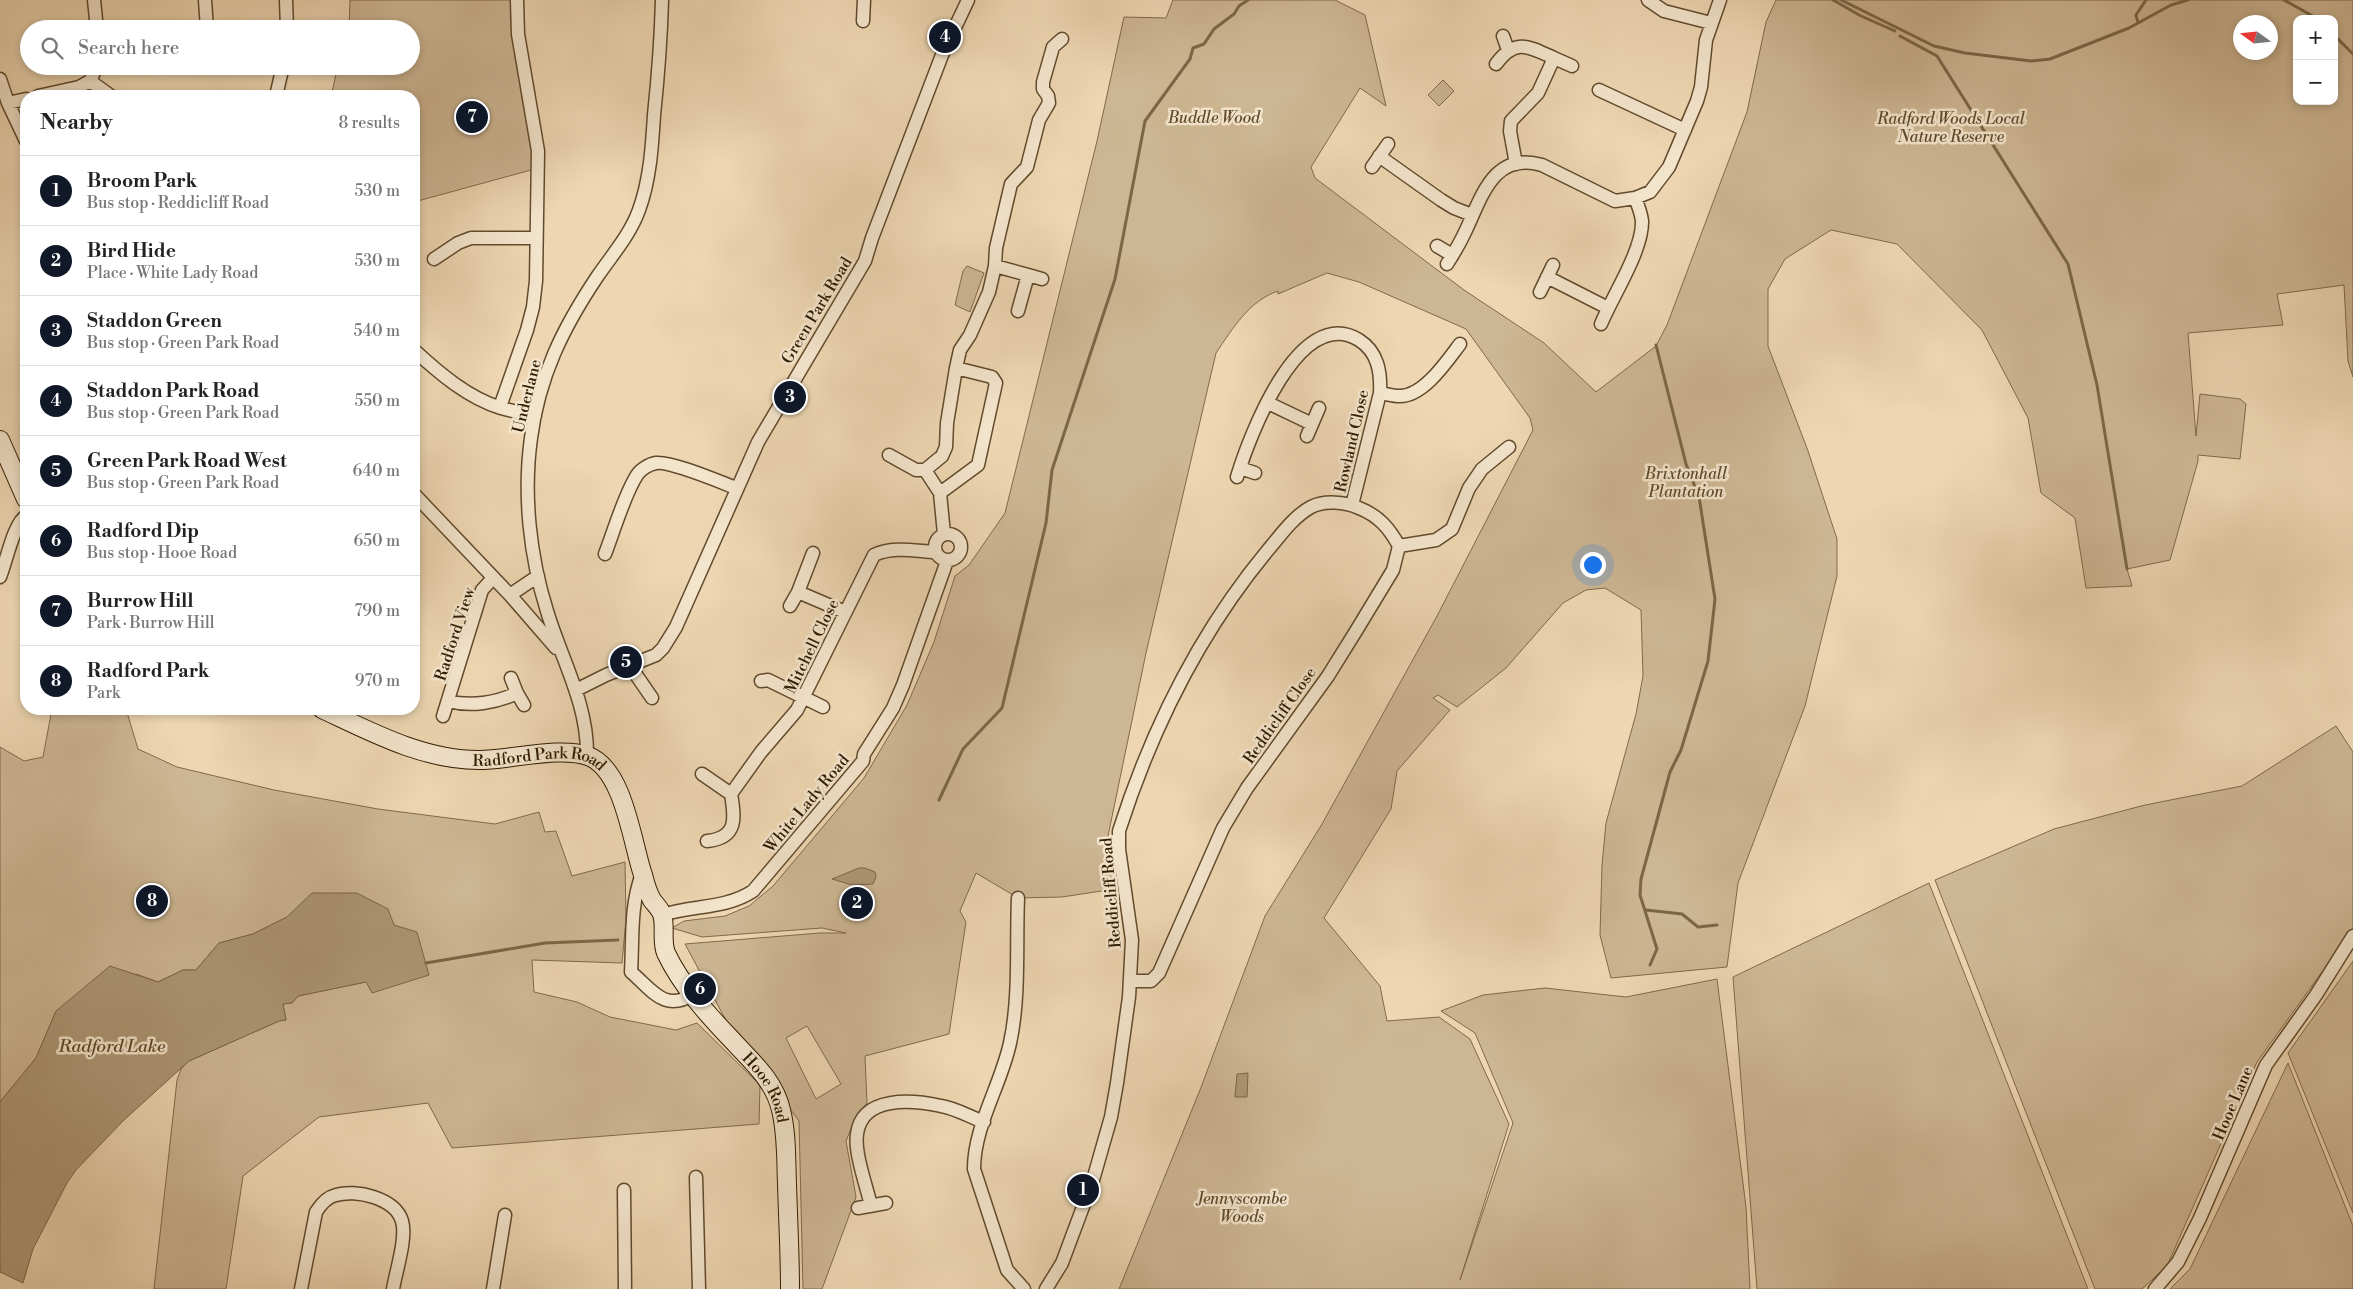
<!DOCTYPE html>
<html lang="en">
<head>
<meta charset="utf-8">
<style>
  :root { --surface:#fff; --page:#f2f2f2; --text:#222; --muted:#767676; --line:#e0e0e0; --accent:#111827 }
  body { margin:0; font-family:"Libre Bodoni",serif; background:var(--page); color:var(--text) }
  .controls { position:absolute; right:15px; top:15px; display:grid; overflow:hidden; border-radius:10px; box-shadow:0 2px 8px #0003 }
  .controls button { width:45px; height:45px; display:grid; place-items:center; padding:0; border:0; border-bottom:1px solid var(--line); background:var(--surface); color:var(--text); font:25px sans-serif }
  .compass { position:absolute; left:2233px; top:15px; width:45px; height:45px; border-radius:50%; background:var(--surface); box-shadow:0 2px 8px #0003; rotate:285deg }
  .you { position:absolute; left:1592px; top:564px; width:18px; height:18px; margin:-12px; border:4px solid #fff; border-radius:50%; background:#1a73e8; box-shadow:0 0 0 8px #1a73e833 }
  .badge { display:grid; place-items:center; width:32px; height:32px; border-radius:50%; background:var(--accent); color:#fff; font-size:16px; font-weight:700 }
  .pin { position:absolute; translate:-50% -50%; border:2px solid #fff; box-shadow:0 1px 5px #0006 }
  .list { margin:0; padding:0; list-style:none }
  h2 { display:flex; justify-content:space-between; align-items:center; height:65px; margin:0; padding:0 20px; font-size:21px }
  h2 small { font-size:16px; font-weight:400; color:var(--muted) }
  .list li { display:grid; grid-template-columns:32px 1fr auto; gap:15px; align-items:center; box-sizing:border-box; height:70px; padding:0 20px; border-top:1px solid var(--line) }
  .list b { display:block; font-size:19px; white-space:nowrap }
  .list p { margin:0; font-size:16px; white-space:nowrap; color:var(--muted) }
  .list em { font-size:16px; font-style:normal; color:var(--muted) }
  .icon { flex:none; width:28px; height:28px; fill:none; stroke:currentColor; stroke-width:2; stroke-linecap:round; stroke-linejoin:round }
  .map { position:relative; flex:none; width:2353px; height:1289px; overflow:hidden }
  .search { position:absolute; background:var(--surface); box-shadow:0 2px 8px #0003; left:20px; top:20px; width:400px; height:55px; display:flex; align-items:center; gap:12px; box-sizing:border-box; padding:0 18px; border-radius:28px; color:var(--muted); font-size:19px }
  .panel { position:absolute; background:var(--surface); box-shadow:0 2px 8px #0003; left:20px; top:90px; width:400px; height:625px; border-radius:20px }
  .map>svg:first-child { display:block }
</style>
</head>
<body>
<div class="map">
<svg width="2353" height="1289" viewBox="0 0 2353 1289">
  <rect width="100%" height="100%" fill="#edd6b1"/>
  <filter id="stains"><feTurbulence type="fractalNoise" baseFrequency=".004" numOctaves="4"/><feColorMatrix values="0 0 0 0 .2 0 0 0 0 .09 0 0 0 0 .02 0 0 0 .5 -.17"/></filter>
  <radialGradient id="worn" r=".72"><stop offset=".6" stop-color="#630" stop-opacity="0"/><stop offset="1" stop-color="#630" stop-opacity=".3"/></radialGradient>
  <!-- green -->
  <path fill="#cdb693" stroke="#80694a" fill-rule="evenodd" d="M350,0H515L533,136L531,170L414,202V96H331L338,66H411V29H349Z
    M1173,0H1335L1365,15L1386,106L1360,88L1311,167L1315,178L1464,290L1544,343L1596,392L1656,346L1667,325L1747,112L1766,22L1776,0H2353V377L2348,361L2344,285L2277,294L2283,325L2188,333L2196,436L2200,394L2240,399L2246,404L2240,459L2198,455V461L2170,560L2127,569L2132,586L2086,588L2075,518L2041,493L2028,418L1982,330L1897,244L1831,230L1785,259L1768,289V346L1808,451L1837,539V576L1805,706L1738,883L1727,967L1611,978L1600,935L1602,865L1606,823L1636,714L1643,676L1641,610L1605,588L1586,590L1563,603L1506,668L1457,707L1438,695L1433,698L1450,710L1397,771L1391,809L1324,918L1380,986L1387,1021L1439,1017L1470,1039L1509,1124L1460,1280L1513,1123L1475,1033L1441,1011L1483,995L1545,988L1626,997L1717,979L1746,1207L1750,1289H1119L1200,1090L1265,916L1322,824L1437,616L1533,430L1530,418L1466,329L1359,282L1327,273L1278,294V291C1249,301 1233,328 1216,353L1146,653L1108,836L1115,889L1062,897L1018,898L976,873L960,911L966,922L949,1034L865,1056L867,1103L855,1119L846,1141L856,1197L822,1289H803L799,1121L729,1026L685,944L820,933H846L822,928L702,937L672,928L684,921L725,916L749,906L773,886L864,778L907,705L934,642L955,576L969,565L1005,513L1097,141L1124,17L1166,18ZM2297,19H2334V101H2297ZM2240,22H2270V52H2240ZM807,1026L841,1084L816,1099L786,1038Z
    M1443,80L1454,91L1439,106L1428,95Z
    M967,266L984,273L970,312L955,305L963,271Z
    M52,709H126L138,749L177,767L274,790L378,809L495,824L539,812L545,832L556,831L572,876L625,862L626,919L622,963L532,960L534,992L577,1002L610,1017L676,1030L697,1023L760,1085L759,1124L452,1148L428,1103L319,1117L243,1176L226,1289H154L177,1080L181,1069L189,1061L279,1021L286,1020L283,1004L292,1003L298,996L366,982L394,925L313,893L287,917L253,934L219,943L196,970H183L158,982L136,974L56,1011L36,1058L0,1102V747L24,761L43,757Z
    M2336,726L2353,752V929L2257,1062L2167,1266L2142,1289H2095L1935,880L2054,829L2145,805L2242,786Z
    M1929,883L2088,1289H1757L1733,977Z
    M2353,961V1213L2288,1053Z
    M2288,1063L2353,1226V1289H2170L2190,1269Z"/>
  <!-- water -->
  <path fill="#ad9775" stroke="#7c6646" d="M859,868H865L875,872L876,877L873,884L852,885L832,879Z
    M312,893H357L388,909L394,925L417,932L429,975L372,993L366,982L298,996L292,1003L283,1004L286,1020L279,1021L189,1061L123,1121L76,1170L67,1183L33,1249L23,1283L0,1272V1102L36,1058L56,1011L110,966L158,982L183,970H196L219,943L253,934L287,917Z
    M1248,1073L1247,1097H1235L1237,1074Z"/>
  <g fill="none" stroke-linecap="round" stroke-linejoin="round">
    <!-- stream -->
    <path stroke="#7c6646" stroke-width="3" d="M1833,0L1861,16L1895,31
      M1841,0L1934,46L1965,53L2031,61L2050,59L2129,28L2171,5L2188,0
      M2284,0L2318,19
      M2138,23L2136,15L2146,0
      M2334,35L2353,54
      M1900,36L1937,56L2068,264L2097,385L2127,569
      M939,800L963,749L1002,708L1046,523L1052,470L1115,279L1145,121L1190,59L1193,48L1204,44L1214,29L1234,14L1239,6L1248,0
      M1646,910L1682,914L1698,927L1717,925
      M426,963L545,943L618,940
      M1650,965L1657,949L1640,895L1641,879L1670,772L1681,750L1708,661L1715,599L1699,497L1686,464L1656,345"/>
    <defs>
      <path id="street" d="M94,0L97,29
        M205,0L207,29
        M286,0L287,29
        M1648,0L1664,11L1711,23
        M863,21L864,0
        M1503,36L1508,50
        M1554,58L1572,66
        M1496,64C1515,38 1528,46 1554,58L1538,93L1511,121L1510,131L1516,164
        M0,79L8,103L26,141
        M90,81L111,96
        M1599,90L1685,130
        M38,96L79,87L90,81L97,66
        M276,96L283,66
        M8,103L26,99
        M1379,156L1441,200L1454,208L1472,215
        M1372,167L1388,144
        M1437,246L1452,255
        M434,259L458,243L471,238H536
        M1447,264C1454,253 1461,241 1466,230C1482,196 1494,151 1542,165L1615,201L1635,198L1650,192L1669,167L1697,101L1701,87L1706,40L1720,0
        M995,266L1028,275L1018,311
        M1028,275L1042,279
        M1547,277L1608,308
        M1540,292L1553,265
        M1601,324C1613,295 1643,250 1642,221C1641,213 1638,205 1635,198
        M414,350C439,373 468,398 501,408C512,411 523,413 535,416
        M1380,393C1387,394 1393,396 1400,396C1424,396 1447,361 1460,344
        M1268,403L1312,424
        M500,407L527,330L533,307L536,281L538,151L518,34L517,0
        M1307,436L1319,408
        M889,455L916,470H925
        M1240,468L1255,473
        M1237,477C1249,437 1299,303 1359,340C1378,352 1381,372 1380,393L1352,505
        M940,493L925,470L942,456L946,447L947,423L956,368
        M414,494L510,595L556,648
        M935 547a13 13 0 1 1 26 0a13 13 0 1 1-26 0Z
        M944,534L940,493L978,465L996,383L992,377L956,368L960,350L970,335L989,292L995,266L996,248L1011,184L1027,167L1039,120L1049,103L1048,96L1043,89V82L1053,47L1062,39
        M1399,546L1436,540L1452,529L1469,488L1482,469L1509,447
        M813,553L798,592L845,612
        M605,554C614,531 624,495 637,475C640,470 649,464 656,463C671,461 720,482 736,488
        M0,577C6,563 14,522 26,516
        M510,595L538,576
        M790,606L798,592
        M630,666L652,698
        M511,678L517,693
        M761,681L768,680L823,707
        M576,690L606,675L656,655L663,648L676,627L758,442L865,261L872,238L942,55L968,0
        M448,701C471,707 496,703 517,693L524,705
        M443,716L482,590L493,578
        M587,756C588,704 562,661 547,611C530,557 523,495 531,438C539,376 563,328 597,277C612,255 630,235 639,210C650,180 652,147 654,115C658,77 661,38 662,0
        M702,774L731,794
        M707,841C738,838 735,818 731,794L761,752L797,710L874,555C893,546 915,551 935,552
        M642,874C630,906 633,938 631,972C652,990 665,1013 693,994
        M1018,898C1016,944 1020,998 1010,1043C1001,1085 974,1126 974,1169L1007,1270L1024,1289
        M662,915C693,905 726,909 753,891L863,761L864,754L893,708L903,685L947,561
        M696,1177L699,1289
        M624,1190L625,1289
        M871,1206C867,1187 854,1153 857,1134C862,1095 913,1100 941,1106C955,1108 970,1117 984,1122
        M858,1208L886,1203
        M301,1289L316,1212C321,1204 327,1197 336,1195C356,1189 395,1198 402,1221C407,1238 396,1271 393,1289
        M493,1289L505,1215
        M1046,1289L1062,1263L1093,1180L1111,1117L1117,1083L1129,997L1132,940L1119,849V831C1152,728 1199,633 1268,550C1280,536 1294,516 1311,507C1325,500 1345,502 1359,508C1379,516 1389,528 1399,546L1393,570L1356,631L1328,676L1247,788L1223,828L1159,973L1151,981H1130
        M2155,1289L2178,1262L2200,1218L2266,1065L2316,995L2353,936"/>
      <g id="secondary">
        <path d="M0,440L26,499"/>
        <path id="s1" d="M322,709C371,732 423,760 479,760C510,760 560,746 588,756C624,769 632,843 643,875C645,883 648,893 652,900C655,904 660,909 662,914C666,926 661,941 666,953C681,985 708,1015 732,1040C752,1062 774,1080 781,1110C787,1134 786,1160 787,1184C788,1219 790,1254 790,1289"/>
      </g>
    </defs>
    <!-- street casing -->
    <use href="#street" stroke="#614a2c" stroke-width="15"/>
    <!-- secondary casing -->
    <use href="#secondary" stroke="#321c00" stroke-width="20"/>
    <!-- street -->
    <use href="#street" stroke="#f3e4cc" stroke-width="12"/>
    <!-- secondary -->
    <use href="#secondary" stroke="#f3e4cc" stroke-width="18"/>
  </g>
  <g text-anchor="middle" stroke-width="5" stroke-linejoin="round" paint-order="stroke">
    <!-- park labels -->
    <g font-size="16" font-style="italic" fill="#604a2c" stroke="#f3e4cc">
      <text x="1214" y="123">Buddle Wood</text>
      <text x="1951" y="124">Radford Woods Local<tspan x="1951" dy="18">Nature Reserve</tspan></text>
      <text x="1686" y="479">Brixtonhall<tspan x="1686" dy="18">Plantation</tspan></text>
      <text x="1242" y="1204">Jennyscombe<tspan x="1242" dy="18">Woods</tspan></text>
    </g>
    <!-- street labels -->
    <g font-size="16" fill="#321c00" stroke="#f3e4cc">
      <text transform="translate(816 310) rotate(-59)" y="6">Green Park Road</text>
      <text transform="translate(526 396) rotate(-76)" y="6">Underlane</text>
      <text transform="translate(1351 441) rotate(-77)" y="6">Rowland Close</text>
      <text transform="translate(454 634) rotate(-72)" y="6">Radford View</text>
      <text transform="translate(811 646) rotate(-64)" y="6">Mitchell Close</text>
      <text transform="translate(1279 715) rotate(-55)" y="6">Reddicliff Close</text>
      <text dy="6" stroke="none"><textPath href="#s1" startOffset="228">Radford Park Road</textPath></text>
      <text transform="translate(806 803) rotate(-50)" y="6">White Lady Road</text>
      <text transform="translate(1110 893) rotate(-95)" y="6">Reddicliff Road</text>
      <text dy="6" stroke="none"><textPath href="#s1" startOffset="664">Hooe Road</textPath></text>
      <text transform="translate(2232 1103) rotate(-67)" y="6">Hooe Lane</text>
    </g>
    <!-- water labels -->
    <g font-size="18" font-style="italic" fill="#5d4729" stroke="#f3e4cc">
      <text x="112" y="1052">Radford Lake</text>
    </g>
  </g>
  <rect width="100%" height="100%" filter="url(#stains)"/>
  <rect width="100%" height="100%" fill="url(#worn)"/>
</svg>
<div class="controls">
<button>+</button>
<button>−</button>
</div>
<svg class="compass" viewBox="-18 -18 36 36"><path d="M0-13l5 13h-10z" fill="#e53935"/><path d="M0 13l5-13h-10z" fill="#767676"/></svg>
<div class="you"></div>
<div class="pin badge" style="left:1083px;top:1190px">1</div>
<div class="pin badge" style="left:857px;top:903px">2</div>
<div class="pin badge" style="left:790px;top:397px">3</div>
<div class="pin badge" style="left:945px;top:37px">4</div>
<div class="pin badge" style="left:626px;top:662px">5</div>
<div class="pin badge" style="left:700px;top:989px">6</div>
<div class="pin badge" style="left:472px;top:117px">7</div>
<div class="pin badge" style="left:152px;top:901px">8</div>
<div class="search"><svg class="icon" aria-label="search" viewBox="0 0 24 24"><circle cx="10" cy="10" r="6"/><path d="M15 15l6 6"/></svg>Search here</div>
<section class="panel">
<h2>Nearby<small>8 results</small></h2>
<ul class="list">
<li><span class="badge">1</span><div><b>Broom Park</b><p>Bus stop · Reddicliff Road</p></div><em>530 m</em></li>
<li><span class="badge">2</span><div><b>Bird Hide</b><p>Place · White Lady Road</p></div><em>530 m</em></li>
<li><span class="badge">3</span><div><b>Staddon Green</b><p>Bus stop · Green Park Road</p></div><em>540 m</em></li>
<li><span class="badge">4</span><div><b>Staddon Park Road</b><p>Bus stop · Green Park Road</p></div><em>550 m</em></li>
<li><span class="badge">5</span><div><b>Green Park Road West</b><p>Bus stop · Green Park Road</p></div><em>640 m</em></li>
<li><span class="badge">6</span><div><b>Radford Dip</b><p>Bus stop · Hooe Road</p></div><em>650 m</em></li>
<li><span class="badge">7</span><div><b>Burrow Hill</b><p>Park · Burrow Hill</p></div><em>790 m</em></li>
<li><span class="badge">8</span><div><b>Radford Park</b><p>Park</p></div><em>970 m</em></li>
</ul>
</section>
</div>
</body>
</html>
